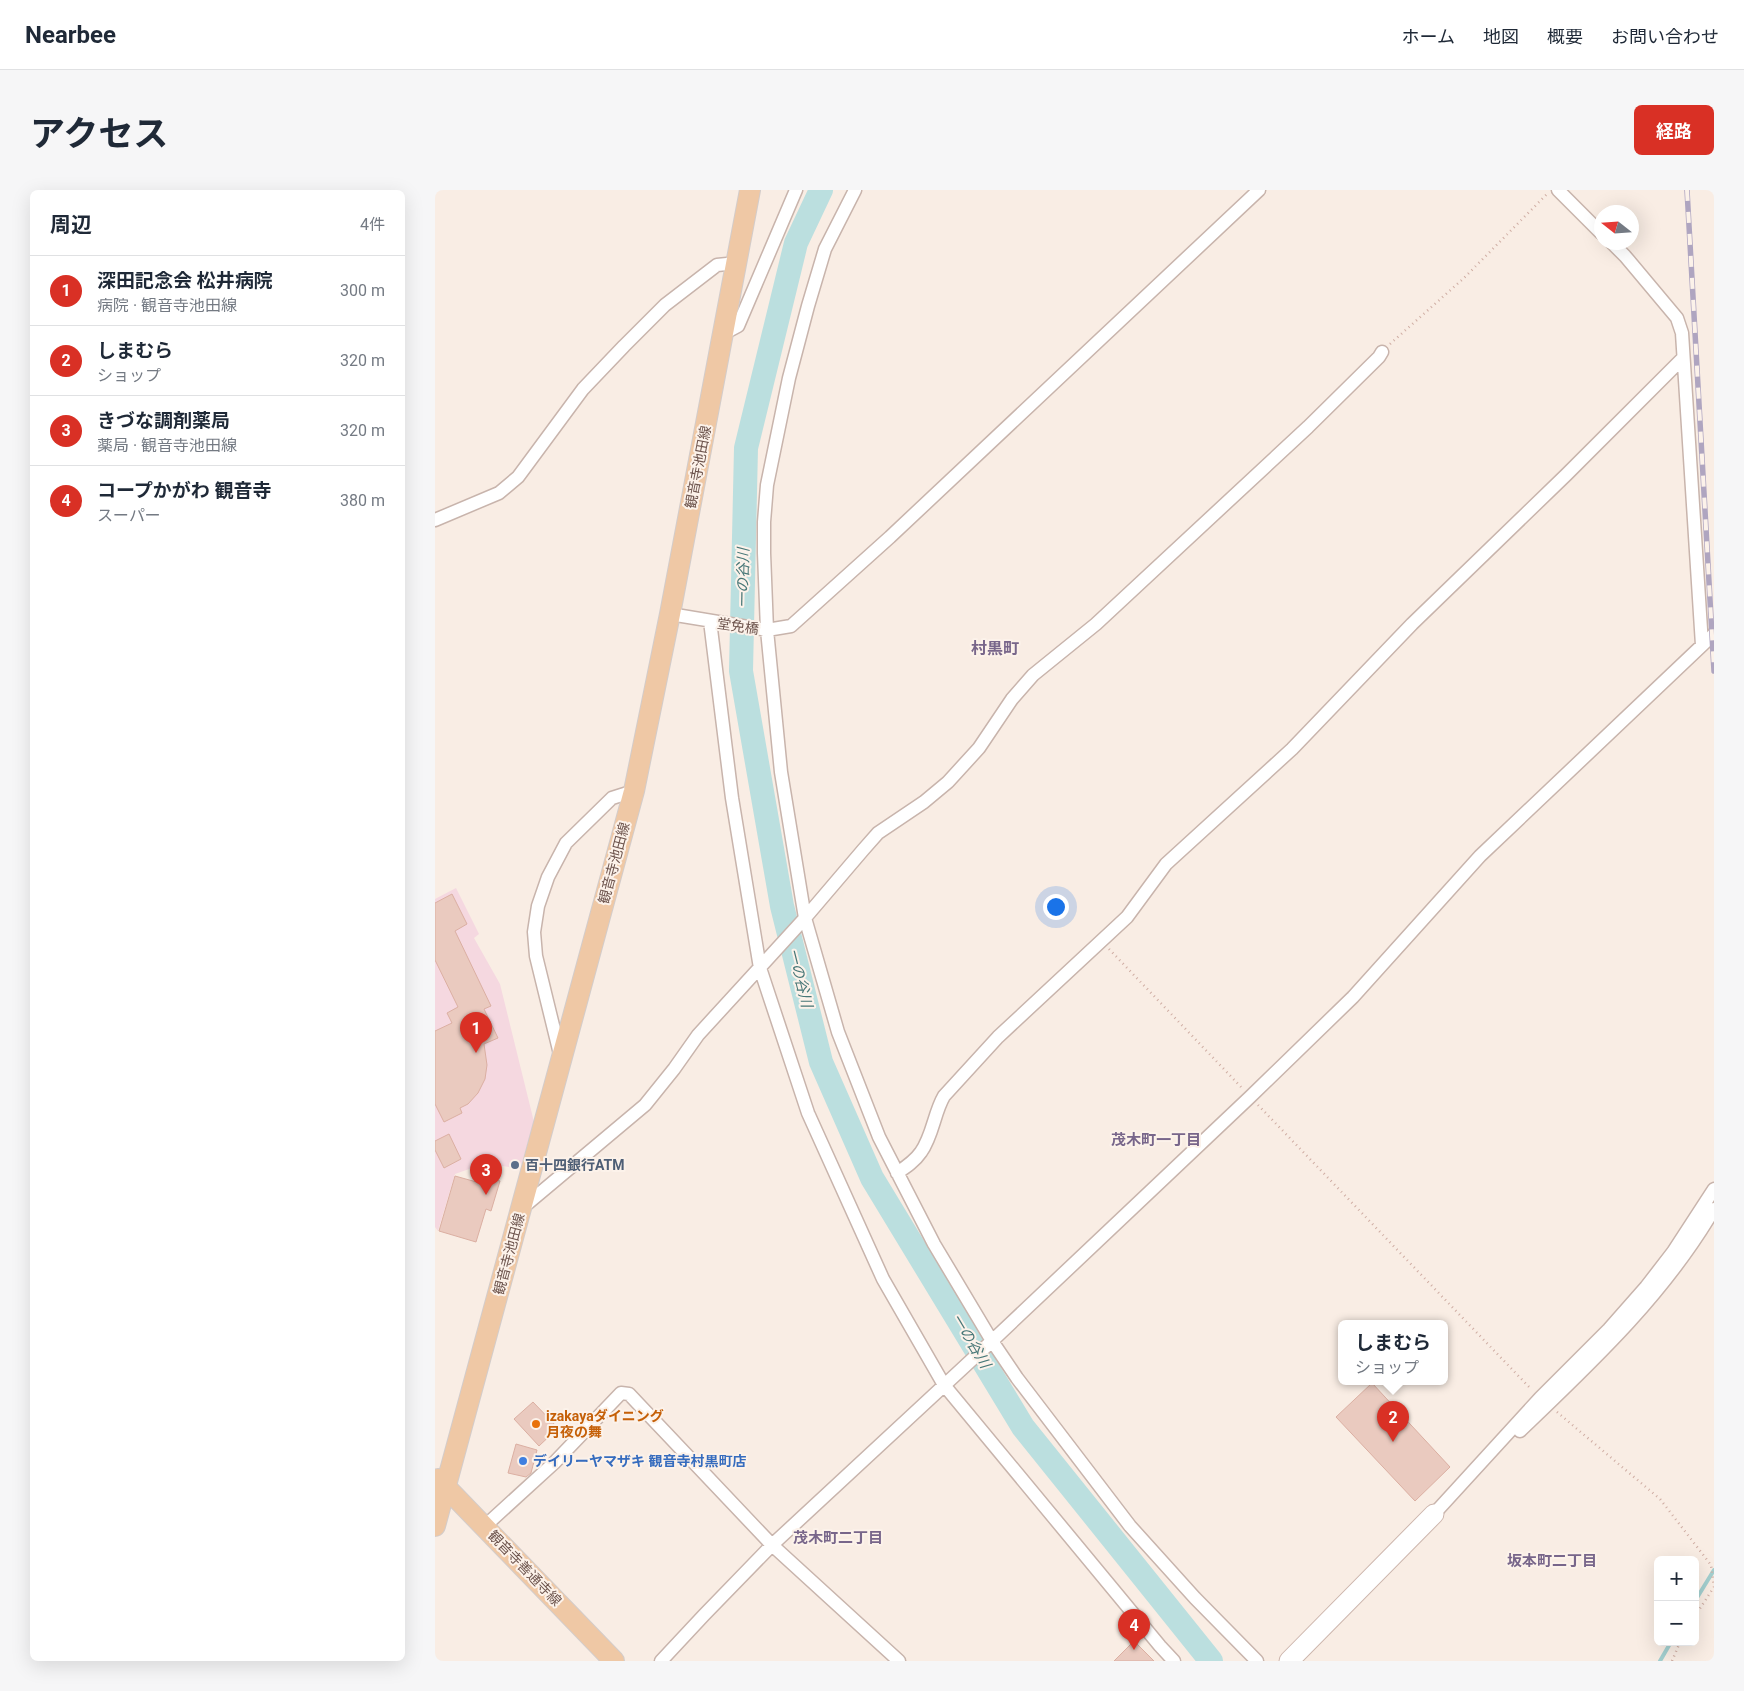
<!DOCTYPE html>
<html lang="ja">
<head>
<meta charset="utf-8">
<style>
  :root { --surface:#fff; --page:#f6f6f7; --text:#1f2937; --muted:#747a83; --line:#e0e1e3; --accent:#d93025 }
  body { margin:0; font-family:Roboto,"Noto Sans JP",sans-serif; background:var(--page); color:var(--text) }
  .controls { position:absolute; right:15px; bottom:15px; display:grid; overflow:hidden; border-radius:8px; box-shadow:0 5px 20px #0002 }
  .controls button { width:45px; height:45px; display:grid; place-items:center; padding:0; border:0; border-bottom:1px solid var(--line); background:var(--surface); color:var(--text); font:25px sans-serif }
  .compass { position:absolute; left:1159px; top:15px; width:45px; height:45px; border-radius:50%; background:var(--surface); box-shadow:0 5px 20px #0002; rotate:287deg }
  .you { position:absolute; left:620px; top:716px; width:18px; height:18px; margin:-12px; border:4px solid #fff; border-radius:50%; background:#1a73e8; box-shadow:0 0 0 8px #1a73e833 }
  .badge { display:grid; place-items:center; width:32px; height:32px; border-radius:50%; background:var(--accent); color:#fff; font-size:16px; font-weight:700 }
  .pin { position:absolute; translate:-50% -41px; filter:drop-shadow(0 1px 2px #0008) }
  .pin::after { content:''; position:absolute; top:26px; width:18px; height:15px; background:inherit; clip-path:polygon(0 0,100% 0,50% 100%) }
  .popup { position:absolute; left:903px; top:1130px; width:110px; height:65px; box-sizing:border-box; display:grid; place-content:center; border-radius:8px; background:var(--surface); filter:drop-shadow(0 1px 4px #0005); font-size:16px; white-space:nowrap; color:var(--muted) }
  .popup b { font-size:19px; color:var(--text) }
  .popup::after { content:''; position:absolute; left:50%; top:100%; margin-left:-10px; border:10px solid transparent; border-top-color:var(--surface) }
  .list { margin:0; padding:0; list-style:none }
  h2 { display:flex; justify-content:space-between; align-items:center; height:65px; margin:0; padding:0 20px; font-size:21px }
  h2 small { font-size:16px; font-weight:400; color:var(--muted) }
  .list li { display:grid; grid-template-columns:32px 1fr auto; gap:15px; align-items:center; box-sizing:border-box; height:70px; padding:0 20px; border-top:1px solid var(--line) }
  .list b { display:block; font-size:19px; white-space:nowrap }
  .list p { margin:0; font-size:16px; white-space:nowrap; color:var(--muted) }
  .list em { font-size:16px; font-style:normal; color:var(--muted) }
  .map { position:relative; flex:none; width:1279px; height:1471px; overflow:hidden; border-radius:8px }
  header { display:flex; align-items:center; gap:30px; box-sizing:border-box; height:70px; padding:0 25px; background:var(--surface); border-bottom:1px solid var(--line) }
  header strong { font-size:24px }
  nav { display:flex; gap:28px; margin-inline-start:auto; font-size:18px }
  .intro { display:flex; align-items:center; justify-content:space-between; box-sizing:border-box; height:120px; padding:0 30px }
  h1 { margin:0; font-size:35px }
  .button { padding:12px 22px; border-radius:8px; background:var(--accent); color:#fff; font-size:18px; font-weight:700 }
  main { display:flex; gap:30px; padding:0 30px }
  aside { flex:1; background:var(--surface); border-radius:8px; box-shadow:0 5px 20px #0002 }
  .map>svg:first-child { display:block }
</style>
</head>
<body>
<header>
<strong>Nearbee</strong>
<nav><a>ホーム</a><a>地図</a><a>概要</a><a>お問い合わせ</a></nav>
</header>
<div class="intro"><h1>アクセス</h1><a class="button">経路</a></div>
<main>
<aside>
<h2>周辺<small>4件</small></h2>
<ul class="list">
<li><span class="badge">1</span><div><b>深田記念会 松井病院</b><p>病院 · 観音寺池田線</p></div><em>300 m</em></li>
<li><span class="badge">2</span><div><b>しまむら</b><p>ショップ</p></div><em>320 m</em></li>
<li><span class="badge">3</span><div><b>きづな調剤薬局</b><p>薬局 · 観音寺池田線</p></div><em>320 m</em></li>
<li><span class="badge">4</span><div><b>コープかがわ 観音寺</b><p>スーパー</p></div><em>380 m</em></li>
</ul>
</aside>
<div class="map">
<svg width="1279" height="1471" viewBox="0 0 1279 1471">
  <rect width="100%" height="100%" fill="#f9ede4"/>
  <!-- medical -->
  <path fill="#f5d8e0" d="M21,698L44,744L39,748L65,794L99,932L85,979L51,973L20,984L3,1041L0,1037V709Z"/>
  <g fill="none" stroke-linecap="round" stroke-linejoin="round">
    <!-- stream -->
    <path stroke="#a3cfcf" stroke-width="4" d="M1260,1411L1279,1380
      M1225,1471L1236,1452"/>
    <!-- river -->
    <path stroke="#bbdfdf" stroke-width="24" d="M386,0L361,53L311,258L306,481L347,716L386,872L437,988L588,1237L776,1471"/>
  </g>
  <!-- building -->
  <path fill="#eacabf" stroke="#dbafa2" d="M17,704L32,734L20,741L56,816L49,819L63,848L49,854L52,875L50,889L43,903L33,914L25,918L27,923L9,932L0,914V841L17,833L12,823L23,817L0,770V713Z
    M14,944L26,969L9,978L0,960V951Z
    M20,986L45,993L47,986L65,991L56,1021L51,1019L41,1052L4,1041Z
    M937,1193L1015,1277L980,1311L901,1227Z
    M98,1212L123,1238L104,1256L79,1229Z
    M81,1254L102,1260L96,1283L91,1287L73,1283Z
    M699,1451L719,1471H679Z"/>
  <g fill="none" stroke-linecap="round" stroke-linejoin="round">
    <defs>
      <path id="street" d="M420,0L390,59L373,116L354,188L332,295L329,332V363L332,440L346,582L370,728L403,842L444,947L499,1054L557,1151L582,1188L695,1336L760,1408L822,1471
        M1123,0L1166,43
        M1176,52L1190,66L1242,128L1247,143L1267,455
        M288,144L303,136L361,0
        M0,330L64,303L83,287L148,199L189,156L230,115L282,75L302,73
        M235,424L332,440L356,436L455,347L824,0
        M275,431L297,608L325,778L373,923L448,1089L509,1195L725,1456L739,1471
        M125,864L101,766L99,742L103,716L113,687L131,653L177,608L199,601
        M462,983C471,977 480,971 486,962C498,945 499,923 509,906L563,847L692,727L731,674L857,559L977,434L1131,285L1248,168
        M86,1019L210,915L239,879L263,845L370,728L428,660L443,643L489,612L513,592L544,558L577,509L598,485L661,434L873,237L944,167L947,162
        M1085,1241C1156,1173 1229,1105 1279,1019
        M999,1324L1105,1208L1174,1139L1211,1097L1238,1062L1279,999
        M50,1336L119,1273L186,1203L194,1204L337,1355L464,1471
        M226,1471L269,1425L337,1355L557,1151L815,907L918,807L1045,666L1279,444"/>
      <path id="secondary" d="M854,1471L999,1324"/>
      <path id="primary" d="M3,1289L179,1471
        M0,1336L199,601L235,424L315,0"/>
    </defs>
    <!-- street casing -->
    <use href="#street" stroke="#c8b4ac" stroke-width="15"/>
    <!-- secondary casing -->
    <use href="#secondary" stroke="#cdb6ad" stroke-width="21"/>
    <!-- primary casing -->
    <use href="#primary" stroke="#d3ccca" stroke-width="22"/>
    <!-- path -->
    <path stroke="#cfada3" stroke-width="2.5" stroke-dasharray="1 4" stroke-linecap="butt" d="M955,154L1029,88L1112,4
      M674,759L807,898
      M823,915L1096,1199
      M1122,1222L1225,1309L1276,1375L1279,1397L1260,1426
      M1237,1471L1245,1452"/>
    <!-- street -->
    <use href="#street" stroke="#fff" stroke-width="12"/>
    <!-- secondary -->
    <use href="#secondary" stroke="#fff" stroke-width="19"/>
    <!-- primary -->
    <use href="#primary" stroke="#efc8a5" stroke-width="20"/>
    <defs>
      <path id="rail" d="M1252,0L1279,481"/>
    </defs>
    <!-- rail casing -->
    <use href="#rail" stroke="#afa5c0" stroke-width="5.5"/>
    <!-- rail -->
    <use href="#rail" stroke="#fcf2ea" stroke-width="4" stroke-dasharray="11" stroke-linecap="butt"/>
  </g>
  <!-- markers -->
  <circle fill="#5c6f8a" stroke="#fcf2ea" stroke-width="2" cx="80" cy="975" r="5"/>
  <circle fill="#e8710a" stroke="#fcf2ea" stroke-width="2" cx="101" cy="1234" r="5"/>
  <circle fill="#3f7fe0" stroke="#fcf2ea" stroke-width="2" cx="88" cy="1271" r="5"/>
  <g text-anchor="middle" stroke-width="4" stroke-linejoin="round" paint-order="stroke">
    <!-- street labels -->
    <g font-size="14" fill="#6d544d" stroke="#fcf2ea">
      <text transform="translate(263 277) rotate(-79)" y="5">観音寺池田線</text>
      <text transform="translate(303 436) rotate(8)" y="5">堂免橋</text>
      <text transform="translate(179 673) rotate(-75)" y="5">観音寺池田線</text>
      <text transform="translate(74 1064) rotate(-75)" y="5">観音寺池田線</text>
      <text transform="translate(90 1378) rotate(46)" y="5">観音寺善通寺線</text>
    </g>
    <!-- service labels -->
    <g font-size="14" font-weight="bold" fill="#4e5e75" stroke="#fcf2ea" text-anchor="start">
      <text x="90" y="980">百十四銀行ATM</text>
    </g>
    <!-- food labels -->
    <g font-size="14" font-weight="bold" fill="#c56008" stroke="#fcf2ea" text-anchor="start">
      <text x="111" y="1231">izakayaダイニング<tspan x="111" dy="16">月夜の舞</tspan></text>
    </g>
    <!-- shop labels -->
    <g font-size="14" font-weight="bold" fill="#366cbe" stroke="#fcf2ea" text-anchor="start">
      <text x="98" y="1276">デイリーヤマザキ 観音寺村黒町店</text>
    </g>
    <!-- water labels -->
    <g font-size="15" font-style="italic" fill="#477777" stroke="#fcf2ea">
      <text transform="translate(308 388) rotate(-89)" y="5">一の谷川</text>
      <text transform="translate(365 788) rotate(76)" y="5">一の谷川</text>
      <text transform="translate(536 1151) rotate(59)" y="5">一の谷川</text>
    </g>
    <!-- neighbourhood labels -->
    <g font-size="15" font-weight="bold" fill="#78668a" stroke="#fcf2ea">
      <text x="721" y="955">茂木町一丁目</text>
      <text x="403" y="1353">茂木町二丁目</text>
      <text x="1117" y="1376">坂本町二丁目</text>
    </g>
    <!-- quarter labels -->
    <g font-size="16" font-weight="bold" fill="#78668a" stroke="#fcf2ea">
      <text x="560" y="464">村黒町</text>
    </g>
  </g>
</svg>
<div class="controls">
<button>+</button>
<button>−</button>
</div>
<svg class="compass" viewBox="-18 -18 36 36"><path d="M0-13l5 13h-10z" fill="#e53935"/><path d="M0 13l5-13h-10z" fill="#747a83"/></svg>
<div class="you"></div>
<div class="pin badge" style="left:41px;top:863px">1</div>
<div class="pin badge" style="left:958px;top:1252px">2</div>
<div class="popup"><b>しまむら</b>ショップ</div>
<div class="pin badge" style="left:51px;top:1005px">3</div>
<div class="pin badge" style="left:699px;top:1460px">4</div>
</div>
</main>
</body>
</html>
